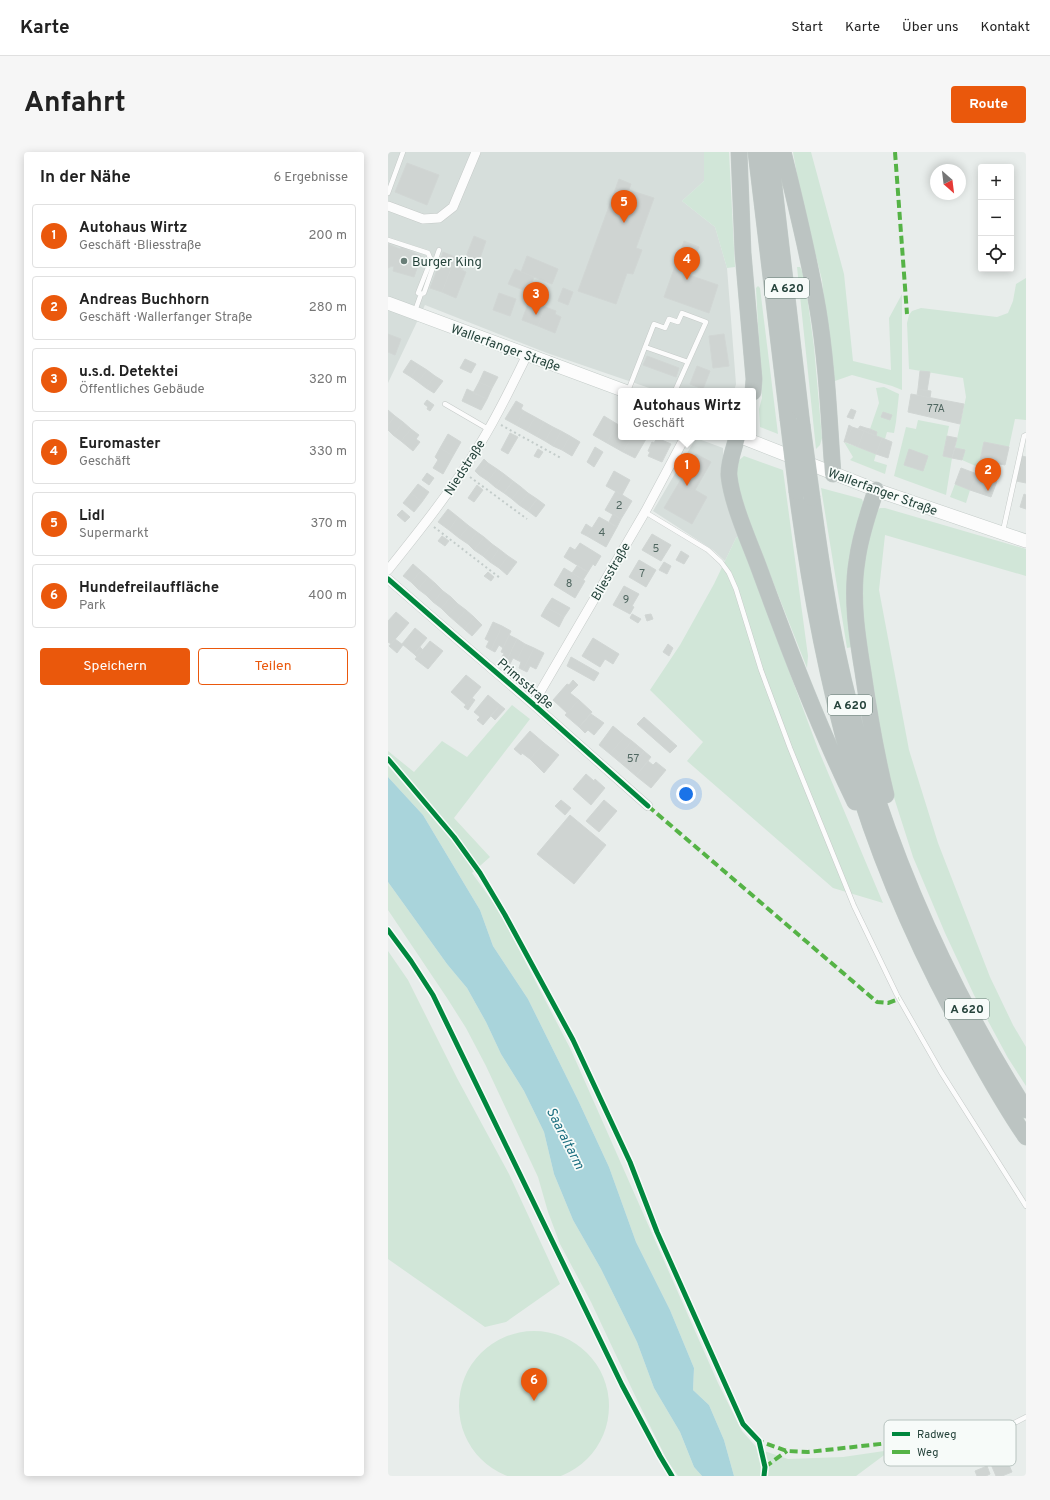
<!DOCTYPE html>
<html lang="de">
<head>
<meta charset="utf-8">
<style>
  :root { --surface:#fff; --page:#f6f6f6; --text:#222; --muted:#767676; --line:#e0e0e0; --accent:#ea580c }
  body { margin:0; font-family:Overpass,sans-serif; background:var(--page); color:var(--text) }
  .controls { position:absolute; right:12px; top:12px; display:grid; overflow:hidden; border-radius:4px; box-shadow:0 2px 10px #0003 }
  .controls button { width:36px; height:36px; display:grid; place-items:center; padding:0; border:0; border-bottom:1px solid var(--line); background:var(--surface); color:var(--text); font:20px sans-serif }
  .compass { position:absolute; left:542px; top:12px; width:36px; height:36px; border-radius:50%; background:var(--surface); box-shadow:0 2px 10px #0003; rotate:152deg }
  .you { position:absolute; left:298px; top:642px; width:14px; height:14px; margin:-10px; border:3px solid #fff; border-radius:50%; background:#1a73e8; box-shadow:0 0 0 6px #1a73e833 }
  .badge { display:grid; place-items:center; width:26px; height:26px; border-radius:50%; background:var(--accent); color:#fff; font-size:13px; font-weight:700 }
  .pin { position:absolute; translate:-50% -33px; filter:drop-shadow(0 1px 2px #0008) }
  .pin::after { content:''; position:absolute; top:21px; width:14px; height:12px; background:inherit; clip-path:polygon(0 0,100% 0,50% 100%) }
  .popup { position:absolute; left:230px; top:236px; width:138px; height:52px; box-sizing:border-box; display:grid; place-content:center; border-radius:4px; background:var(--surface); filter:drop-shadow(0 1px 3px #0005); font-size:13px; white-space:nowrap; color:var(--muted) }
  .popup b { font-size:15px; color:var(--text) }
  .popup::after { content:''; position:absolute; left:50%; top:100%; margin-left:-8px; border:8px solid transparent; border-top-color:var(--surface) }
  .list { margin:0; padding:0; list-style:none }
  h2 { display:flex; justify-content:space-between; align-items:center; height:52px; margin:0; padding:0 16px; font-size:17px }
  h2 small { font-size:13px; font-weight:400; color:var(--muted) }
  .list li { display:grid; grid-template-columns:26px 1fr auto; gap:12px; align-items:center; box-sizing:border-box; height:64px; margin:0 8px 8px; padding:0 8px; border:1px solid var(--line); border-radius:4px }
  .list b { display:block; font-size:15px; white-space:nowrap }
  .list p { margin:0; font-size:13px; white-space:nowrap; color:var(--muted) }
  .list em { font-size:13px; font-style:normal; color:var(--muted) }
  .actions { display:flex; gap:8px; padding:12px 16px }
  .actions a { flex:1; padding:9px 0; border:1px solid var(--accent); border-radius:4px; text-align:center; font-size:14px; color:var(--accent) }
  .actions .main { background:var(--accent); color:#fff }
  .icon { flex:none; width:22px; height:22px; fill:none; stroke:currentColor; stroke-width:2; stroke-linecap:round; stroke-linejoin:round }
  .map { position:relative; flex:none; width:638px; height:1324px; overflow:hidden; border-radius:4px }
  header { display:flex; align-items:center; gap:24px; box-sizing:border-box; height:56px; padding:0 20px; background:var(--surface); border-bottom:1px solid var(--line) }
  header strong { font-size:19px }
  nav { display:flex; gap:22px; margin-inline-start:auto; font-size:14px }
  .intro { display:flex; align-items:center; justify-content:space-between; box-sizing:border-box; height:96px; padding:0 24px }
  h1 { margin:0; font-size:28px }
  .button { padding:10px 18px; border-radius:4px; background:var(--accent); color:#fff; font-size:14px; font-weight:700 }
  main { display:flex; gap:24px; padding:0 24px }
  aside { flex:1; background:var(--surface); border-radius:4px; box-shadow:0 2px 10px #0003 }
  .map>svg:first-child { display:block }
</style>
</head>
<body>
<header>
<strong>Karte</strong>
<nav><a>Start</a><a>Karte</a><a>Über uns</a><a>Kontakt</a></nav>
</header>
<div class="intro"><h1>Anfahrt</h1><a class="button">Route</a></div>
<main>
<aside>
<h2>In der Nähe<small>6 Ergebnisse</small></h2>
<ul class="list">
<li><span class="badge">1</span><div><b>Autohaus Wirtz</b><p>Geschäft · Bliesstraße</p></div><em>200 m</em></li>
<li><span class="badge">2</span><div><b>Andreas Buchhorn</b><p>Geschäft · Wallerfanger Straße</p></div><em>280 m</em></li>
<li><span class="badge">3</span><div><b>u.s.d. Detektei</b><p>Öffentliches Gebäude</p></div><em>320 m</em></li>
<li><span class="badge">4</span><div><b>Euromaster</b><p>Geschäft</p></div><em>330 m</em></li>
<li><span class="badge">5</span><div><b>Lidl</b><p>Supermarkt</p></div><em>370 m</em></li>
<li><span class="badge">6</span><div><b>Hundefreilauffläche</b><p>Park</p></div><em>400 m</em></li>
</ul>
<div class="actions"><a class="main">Speichern</a><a>Teilen</a></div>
</aside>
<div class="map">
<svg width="638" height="1324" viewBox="0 0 638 1324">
  <rect width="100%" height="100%" fill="#e8edeb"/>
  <!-- built -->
  <path fill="#d6dedb" d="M0,0H316V29L294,49L327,75L339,116L348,232L346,239H270L159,201L37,153L0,231Z
    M308,286L335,296V309L351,384L348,386L337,409L325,398L265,359Z"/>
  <!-- green -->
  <path fill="#d1e6d8" d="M316,0H341L347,115L339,116L327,75L294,49L316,29Z
    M405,0H423L456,122L465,209L503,218L501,166L514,142V238L504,234L464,223L444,230L434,128L413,45Z
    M409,115H412L414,119L417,129L426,195L434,286L432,293L428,297Z
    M638,126V268L627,267L621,295L596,290L590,315L574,308L576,298L567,296L578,245L575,226L521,217L519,171L521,163L524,159L533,156L609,165L620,161L625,149L628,132Z
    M370,134L372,136L390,282L372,275L371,257L374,246L368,136Z
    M496,235L511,242L508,270L506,281L499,280L497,287L488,284L489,280L482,277L491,251L488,236Z
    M530,268L561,274L555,304L564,306L558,343L506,324L518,275L528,277Z
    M456,290L488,302L486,309L499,313L497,322L462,308L465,305Z
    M356,304L395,318L420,504L419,516L357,359L348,325L349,310Z
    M567,332L582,338L578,351L562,345Z
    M433,336L474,347L476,353L464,495L459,496Z
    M492,356H497L638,397V424L497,383L491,438L521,598L550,691L602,825L625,873L638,895V934L620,906L586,843L557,781L525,705L502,633L473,468V435L476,406L488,360Z
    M351,384L430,597L495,751L445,736L299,609L315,590L262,538L292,493L326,432L348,386Z
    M124,553L142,567L66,666L102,705L84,721L110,757L183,898L330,1231L354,1279L370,1297L400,1307L455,1305L503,1298L468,1324H346L336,1288L321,1253L305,1238L306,1216L282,1158L248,1090L221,1015L190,948L140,847L105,794L92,758L35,663L0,625V599L26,620L54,589L79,605Z
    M0,730L59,812L79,836L98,870L113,902L136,939L156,980L166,1022L185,1068L213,1117L249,1190L266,1236L292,1280L306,1315L314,1324H290L279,1308L251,1252L203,1150L172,1092L160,1060L150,1025L98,914L78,876L59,846L0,758Z
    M0,799L20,828L69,926L121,1022L172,1132L118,1170L97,1175L0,1107Z
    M71 1254a75 75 0 1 1 150 0a75 75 0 1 1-150 0Z"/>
  <!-- water -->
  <path fill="#a9d4db" d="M0,625L35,663L92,758L105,794L140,847L190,948L221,1015L248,1090L282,1158L306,1216L305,1238L321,1253L336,1288L346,1324H314L306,1315L292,1280L266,1236L249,1190L213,1117L185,1068L166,1022L156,980L136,939L113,902L98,870L79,836L59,812L0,730Z"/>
  <!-- building -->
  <path fill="#cfd4d2" stroke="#d1d6d4" d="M19,11L51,23L39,53L7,40Z
    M231,27L243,32L241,38L266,46L248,96L254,98L245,122L239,121L228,152L190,139Z
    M86,84L98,89L90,112L77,107Z
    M296,89L311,95L301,123L330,133L321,161L276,145Z
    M0,92L12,97L13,95L33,104L26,125L5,119L6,115L4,114L0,116Z
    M55,100L77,109L74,118L52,110Z
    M139,104L170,117L164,132L133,120Z
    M52,110L64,114L54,140L42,136Z
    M64,114L78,120L68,146L54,140Z
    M127,117L146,125L140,140L120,132Z
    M175,136L185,140L180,153L170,149Z
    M111,141L128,147L122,164L105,158Z
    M140,152L148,155L149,152L157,155L150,174L134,168Z
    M157,155L168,159L167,162L173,165L167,181L150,174Z
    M0,182L13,187L7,203L0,200Z
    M336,182L341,214L325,216L321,184Z
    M259,204L291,216L288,225L255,213Z
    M77,207L88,212L83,221L72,216Z
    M23,208L31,213L23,225L15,220Z
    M31,213L39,218L30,230L23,225Z
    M309,214L322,219L315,237L302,232Z
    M39,218L47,224L38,236L30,230Z
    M96,219L110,225L104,236L91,230Z
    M532,219L542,220L539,239L530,237Z
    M47,224L55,229L46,241L38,236Z
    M91,230L104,236L99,247L85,241Z
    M79,237L99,247L93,258L74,249Z
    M530,237L543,239L542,246L529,243Z
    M523,242L576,252L572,272L520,260Z
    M39,248L46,253L42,259L39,257L40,255L36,252Z
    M128,249L135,253L133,257L136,259L128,273L117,267Z
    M463,257L468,259L465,267L459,265Z
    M0,258L7,264L0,273Z
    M136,259L147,265L139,279L128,273Z
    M495,260L504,263L502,268L493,265Z
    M7,264L15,270L5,283L0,278V273Z
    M216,264L229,272L219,291L205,283Z
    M147,265L156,270L148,284L139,279Z
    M15,270L23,277L13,289L5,283Z
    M156,270L165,275L157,289L148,284Z
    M229,272L233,274V285H244L235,300L219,291Z
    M461,273L464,275L458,290H456Z
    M472,274L478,276L476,279L470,277Z
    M165,275L173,279L165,294L157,289Z
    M464,275L476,279L470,295L458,290Z
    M478,276L482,277L480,281L476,279Z
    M23,277L31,283L28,287L32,290L25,299L13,289Z
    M482,277L489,280L488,284L480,281Z
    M173,279L182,284L174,298L165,294Z
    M476,279L494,286L488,302L470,295Z
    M122,281L130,285L120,302L113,298Z
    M60,282L73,290L65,304L52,296Z
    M182,284L192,290L184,304L174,298Z
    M559,284L569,286L564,306L555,304Z
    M244,285H253L258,287L247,306L235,300Z
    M269,286L283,292L274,310L260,304L262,300L260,299L264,290L266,291Z
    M494,286L504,290L500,306L488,302Z
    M596,290L621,295L617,313L592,308Z
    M207,295L215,300L206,315L199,310Z
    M52,296L65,304L55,322L45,316L50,308L47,305Z
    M567,296L577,298L574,308L564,306Z
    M150,297L155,300L151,306L146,304Z
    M521,297L540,304L535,319L516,313Z
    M308,302L323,310L307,338L319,345L304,372L276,356Z
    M634,304L638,305V331L628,329Z
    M96,307L100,311L91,323L87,319Z
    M592,308L601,310L599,322L590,319Z
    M100,311L109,317L100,329L91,323Z
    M573,316L589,322L582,338L567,332Z
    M109,317L116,322L107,335L100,329Z
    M226,319L242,328L234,343L218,334Z
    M590,319L604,324L603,327L609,329L603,345L582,338Z
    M39,321L46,326L41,333L34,328Z
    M116,322L125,329L116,341L107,335Z
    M125,329L133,335L124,347L116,341Z
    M30,332L41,340L34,350L23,341Z
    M89,333L95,338L86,350L80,346Z
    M133,335L140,341L131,353L124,347Z
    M228,339L244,349L233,367L217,358Z
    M23,341L34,350L26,360L15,351Z
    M140,341L149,347L140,359L131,353Z
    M636,342L638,343V357L632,355Z
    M149,347L157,353L148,365L140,359Z
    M60,357L70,365L61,378L50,370Z
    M14,358L22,365L17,370L9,363Z
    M225,362L233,367L229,375L221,370Z
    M70,365L81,374L71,386L61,378Z
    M211,365L229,375L218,395L199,384Z
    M198,372L204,376L199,384L193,381Z
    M81,374L89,380L80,392L71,386Z
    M89,380L96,385L86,398L80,392Z
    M264,382L283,393L273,409L254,398Z
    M54,384L61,389L57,394L50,389Z
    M96,385L104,392L95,404L86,398Z
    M192,391L213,404L207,414L205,412L200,420L176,405L182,395L187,398Z
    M104,392L111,397L102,410L95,404Z
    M111,397L120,404L111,416L102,410Z
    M293,399L301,404L296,412L288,408Z
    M120,404L129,410L119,423L111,416Z
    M251,408L268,418L258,435L241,425Z
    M276,410L283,414L279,422L271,418Z
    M25,412L33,419L23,430L15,424Z
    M189,414L200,420L195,428L184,421Z
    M176,416L197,429L187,446L166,433Z
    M33,419L40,425L30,437L23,430Z
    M100,420L106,425L103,429L96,424Z
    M40,425L48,432L38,443L30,437Z
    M48,432L55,439L45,450L38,443Z
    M236,434L251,442L244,454L246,455L242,462L225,453Z
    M55,439L63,445L53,456L45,450Z
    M63,445L70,452L60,463L53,456Z
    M164,446L182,456L176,465L158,455Z
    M70,452L78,458L68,470L60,463Z
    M158,455L176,465L171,475L153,464Z
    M78,458L86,465L76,477L68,470Z
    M8,460L21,471L3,492L0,490V469Z
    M244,462L253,467L250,471L242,466Z
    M263,462L265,467L259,469L257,463Z
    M86,465L94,473L84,484L76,477Z
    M105,470L114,474L103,498L98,495L101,489L97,487Z
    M114,474L123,479L115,496L111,493L107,500L103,498Z
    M27,476L39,486L26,502L14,492Z
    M121,483L129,487L118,510L113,507L116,501L113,500Z
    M205,486L231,502L225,512L217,507L212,515L194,504Z
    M7,487L15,493L9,501L1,494Z
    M129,487L137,492L129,508L125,506L122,512L118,510Z
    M42,489L55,499L40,517L27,507Z
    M137,492L146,496L135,518L131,516L133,510L129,508Z
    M280,492L285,496L281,504L275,500Z
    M32,495L35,498L29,505L26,502Z
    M146,496L156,501L148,517L142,514L139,520L135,518Z
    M183,505L211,521L206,529L179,514Z
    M78,523L93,535L78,553L63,540Z
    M185,528L190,533L182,541L191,548L179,561L165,548L179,532L181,533Z
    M100,543L112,553L95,573L89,568L92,565L86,560Z
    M84,546L87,548L80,558L76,555Z
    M191,548L204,560L191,575L177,563Z
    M112,553L117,557L107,568L103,564Z
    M203,562L216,571L206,583L200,578L197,581L191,575Z
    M256,565L289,594L282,601L249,572Z
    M225,574L237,584L222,602L211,593Z
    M142,579L156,591L142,607L134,601L133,603L126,597Z
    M237,584L244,589L228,607L222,602Z
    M244,589L250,594L234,612L228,607Z
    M156,591L171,603L156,621L142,607Z
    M250,594L256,599L241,618L234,612Z
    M256,599L263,605L248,624L241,618Z
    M260,609L265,613L268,610L278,618L263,636L248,624Z
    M198,622L206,629L207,627L217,636L203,653L185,637Z
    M173,648L183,656L177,663L167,654Z
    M216,648L229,659L211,680L198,669Z
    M182,663L218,693L186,732L149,702Z
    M617,1304L624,1320L614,1324H608L602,1310Z
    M599,1314L602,1322L598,1324H589L587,1319Z"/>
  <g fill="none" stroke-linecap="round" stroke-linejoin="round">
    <defs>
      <path id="lane" d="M0,41L15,0
        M0,88L40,101L43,108L30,141L33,142
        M27,159L33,142L36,141L51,98
        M257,195L300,210
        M240,239L266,172L277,176L281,167L290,170L294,161L318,170L287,239
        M57,252L100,277
        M257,360L320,398L333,410L341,421L348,437L373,518L402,596L466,754L509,843L553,920L638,1054
        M615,379L636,284L638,283
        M591,1289L638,1265"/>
      <path id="street" d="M0,54L35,67L51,66L65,55L88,0
        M0,418C32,378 65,337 92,292C110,263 124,233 139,203
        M0,427L68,486L145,552L260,654
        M145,552L257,360L297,285"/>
      <path id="secondary" d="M0,151L237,239
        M353,285L488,338L638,389"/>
      <path id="highway" d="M351,0L355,101L366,227L365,240
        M368,0L400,267
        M382,0L414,273
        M395,0C408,52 421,105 430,158C439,212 441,267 445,322
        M349,285C346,297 340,311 341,324C344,352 361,389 371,416C400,495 430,574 467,650
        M488,338C480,361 472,385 469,409C463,445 469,484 475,520C481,562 488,602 498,643
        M409,340C421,432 438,523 463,612C491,710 533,804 583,893C600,924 618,956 638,985
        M424,346C431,397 438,448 449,499C483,662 549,817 638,958"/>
    </defs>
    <!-- lane casing -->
    <use href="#lane" stroke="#c5cac8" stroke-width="5.5"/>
    <!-- street casing -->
    <use href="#street" stroke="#c5cac8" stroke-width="10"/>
    <!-- secondary casing -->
    <use href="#secondary" stroke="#c3cbc8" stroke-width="14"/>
    <!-- highway casing -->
    <use href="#highway" stroke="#c3ccc9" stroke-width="17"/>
    <!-- path -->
    <path stroke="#c3ccca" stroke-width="2" stroke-dasharray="2 3" stroke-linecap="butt" d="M113,273L173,306
      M82,325L139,367
      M46,375L112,426
      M0,778L23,809L45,843L234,1233L272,1304L284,1324"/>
    <!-- lane -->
    <use href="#lane" stroke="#fcfcfc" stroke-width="4.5"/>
    <!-- street -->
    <use href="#street" stroke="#fcfcfc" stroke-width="9"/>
    <!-- secondary -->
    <use href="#secondary" stroke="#fcfcfc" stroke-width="13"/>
    <!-- highway -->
    <use href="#highway" stroke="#bcc4c2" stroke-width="16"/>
    <defs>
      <path id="highway-bridge" d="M400,267L409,340
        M414,273L424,346"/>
    </defs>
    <!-- highway-bridge casing -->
    <use href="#highway-bridge" stroke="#c3ccc9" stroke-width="17" stroke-linecap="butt"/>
    <!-- highway-bridge -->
    <use href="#highway-bridge" stroke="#bcc4c2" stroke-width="16"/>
    <!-- quiet -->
    <path stroke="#55b346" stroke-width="4" stroke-dasharray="8 4" stroke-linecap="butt" d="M507,0L519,162
      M260,654L489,850L500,851L511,847
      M369,1286L371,1289L399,1299L420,1300L501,1291L524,1299L533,1297L573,1272L580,1271L590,1279L595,1286
      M377,1315L399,1299"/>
    <defs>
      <path id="cycleway" d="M0,427L68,486L145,552L260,654
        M0,607L66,685L92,721L117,763L185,888L242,1010L269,1080L355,1272L371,1289L377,1315L376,1324
        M0,778L23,809L45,843L234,1233L272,1304L284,1324"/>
    </defs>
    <!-- cycleway casing -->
    <use href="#cycleway" stroke="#f7fbf9" stroke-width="8"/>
    <!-- cycleway -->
    <use href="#cycleway" stroke="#00873e" stroke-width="5"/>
  </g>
  <!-- markers -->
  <circle fill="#697e78" stroke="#f7fbf9" stroke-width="1.5" cx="16" cy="109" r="4"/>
  <g text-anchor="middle" stroke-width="3.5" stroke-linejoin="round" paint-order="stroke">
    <!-- number labels -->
    <g font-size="11" fill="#506761">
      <text x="548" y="260">77A</text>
      <text x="231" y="357">2</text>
      <text x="214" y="384">4</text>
      <text x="268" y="400">5</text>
      <text x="254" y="425">7</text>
      <text x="181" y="435">8</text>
      <text x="238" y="451">9</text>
      <text x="245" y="610">57</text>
    </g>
    <!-- shield labels -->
    <g fill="#f7fbf9" stroke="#637a73" stroke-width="1">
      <rect x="377" y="126" width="44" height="20" rx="3"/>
      <rect x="440" y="543" width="44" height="20" rx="3"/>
      <rect x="557" y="847" width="44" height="20" rx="3"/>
    </g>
    <g font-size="12" font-weight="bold" fill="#24423a">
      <text x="399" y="140">A 620</text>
      <text x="462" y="557">A 620</text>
      <text x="579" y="861">A 620</text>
    </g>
    <!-- poi labels -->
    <g font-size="13" fill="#24423a" stroke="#f7fbf9" text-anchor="start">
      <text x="24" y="114">Burger King</text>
    </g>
    <!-- street labels -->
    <g font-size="13" fill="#24423a" stroke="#f7fbf9">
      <text transform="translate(118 195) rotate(20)" y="5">Wallerfanger Straße</text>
      <text transform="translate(76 315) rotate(-57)" y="5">Niedstraße</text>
      <text transform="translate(495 339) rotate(20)" y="5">Wallerfanger Straße</text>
      <text transform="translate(222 419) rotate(-60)" y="5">Bliesstraße</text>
      <text transform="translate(138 531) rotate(41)" y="5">Primsstraße</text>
    </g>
    <!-- water labels -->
    <g font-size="14" font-style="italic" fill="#1c6f80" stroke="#f7fbf9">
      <text transform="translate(178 986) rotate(63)" y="5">Saaraltarm</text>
    </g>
  </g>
  <!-- legend -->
  <rect x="496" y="1268" width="132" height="46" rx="6" fill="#f7fbf9" stroke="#b8c4c0" stroke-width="1"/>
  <rect x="504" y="1280" width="18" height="4" fill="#00873e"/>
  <rect x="504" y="1298" width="18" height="4" fill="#55b346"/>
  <g font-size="11" fill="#24423a">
    <text x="529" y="1286">Radweg</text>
    <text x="529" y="1304">Weg</text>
  </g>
</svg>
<div class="controls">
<button>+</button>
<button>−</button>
<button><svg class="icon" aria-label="locate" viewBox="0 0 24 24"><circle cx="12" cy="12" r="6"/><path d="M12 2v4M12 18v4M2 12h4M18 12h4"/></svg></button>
</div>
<svg class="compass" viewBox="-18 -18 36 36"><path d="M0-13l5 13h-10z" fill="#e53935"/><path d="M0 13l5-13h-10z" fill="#767676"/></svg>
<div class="you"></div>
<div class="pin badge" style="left:299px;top:334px">1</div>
<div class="popup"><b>Autohaus Wirtz</b>Geschäft</div>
<div class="pin badge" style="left:600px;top:339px">2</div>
<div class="pin badge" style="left:148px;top:163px">3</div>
<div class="pin badge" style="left:299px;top:128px">4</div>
<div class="pin badge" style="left:236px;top:71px">5</div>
<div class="pin badge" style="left:146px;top:1249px">6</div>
</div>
</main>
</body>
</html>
